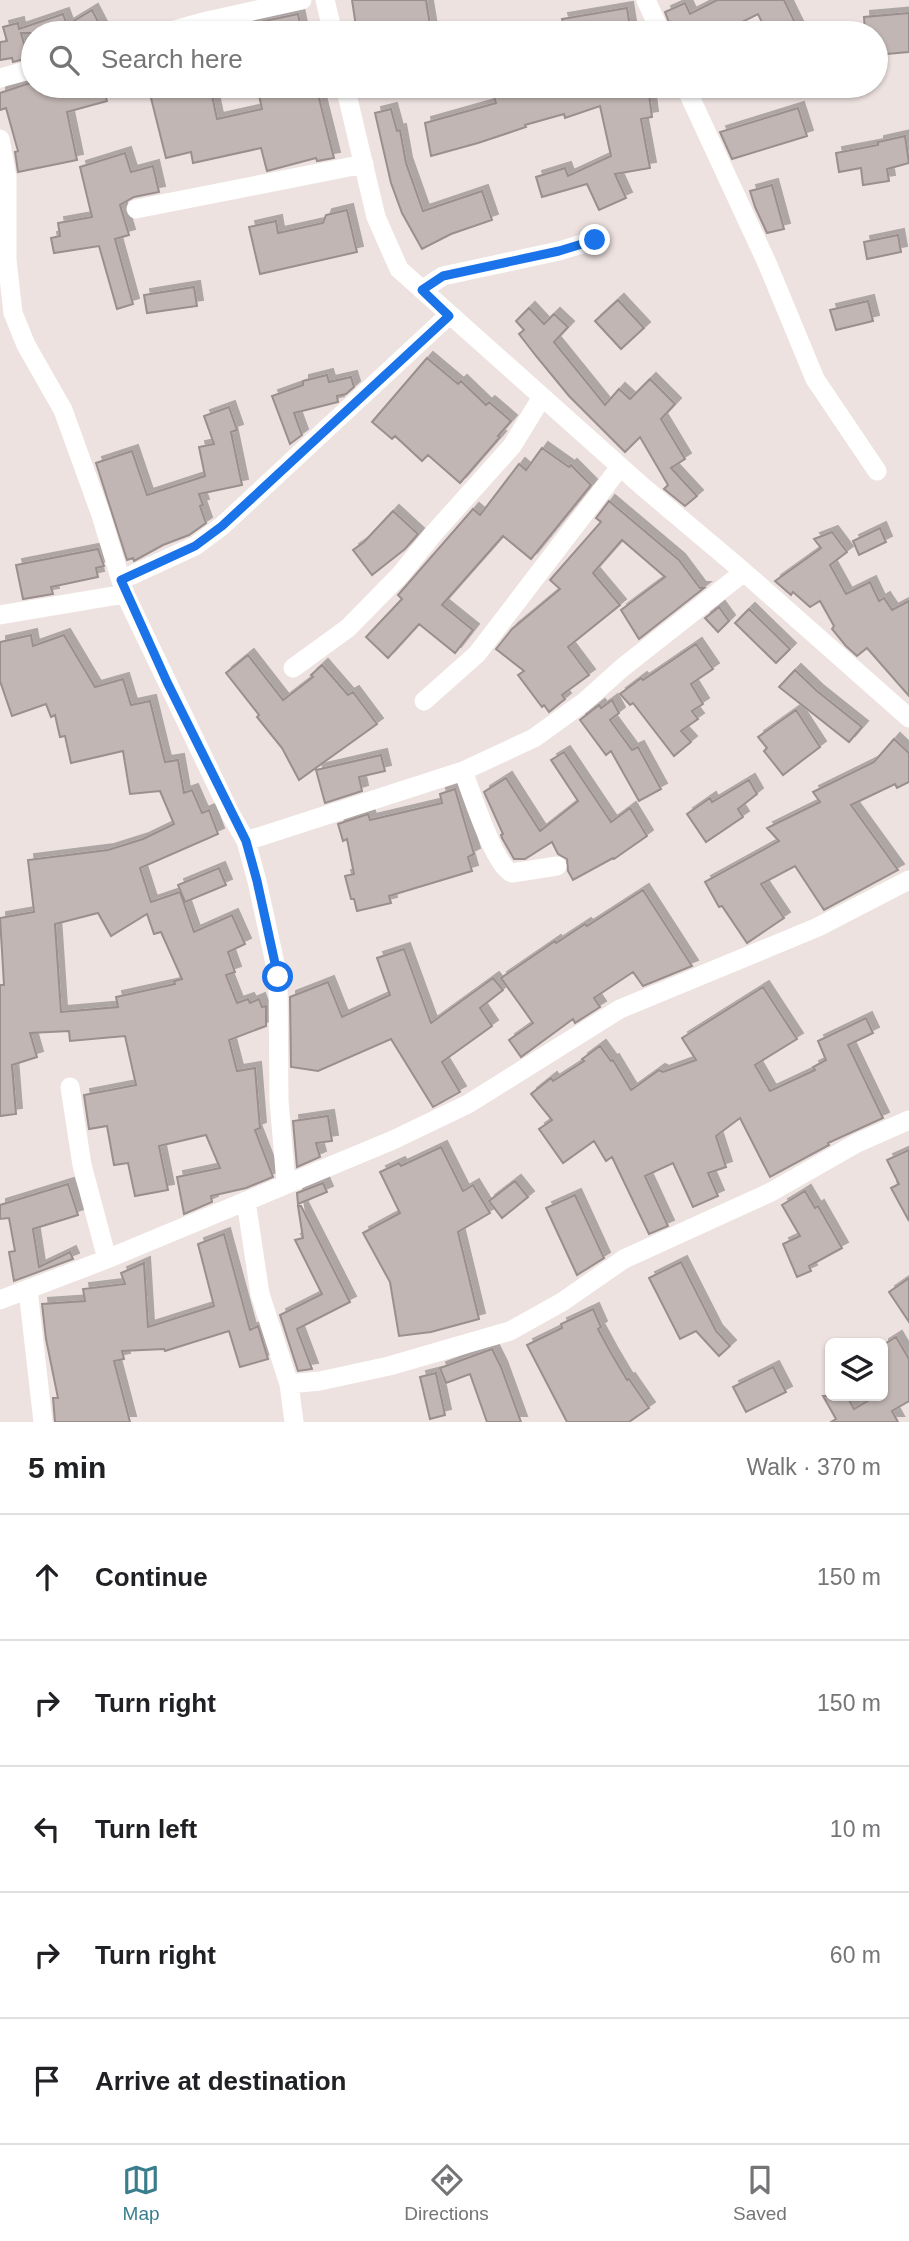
<!DOCTYPE html>
<html lang="en">
<head>
<meta charset="utf-8">
<style>
  :root { --surface:#fff; --page:#f2f2f2; --text:#202124; --muted:#757577; --line:#e0e0e0; --accent:#3a7e8d }
  body { margin:0; font-family:Arial,sans-serif; background:var(--page); color:var(--text) }
  .controls { position:absolute; right:21px; bottom:21px; display:grid; overflow:hidden; border-radius:10px; box-shadow:0 2px 5px #0004 }
  .controls button { width:63px; height:63px; display:grid; place-items:center; padding:0; border:0; border-bottom:2px solid var(--line); background:var(--surface); color:var(--text); font:35px sans-serif }
  .stop { position:absolute; width:21px; height:21px; margin:-16px; border:5px solid #1a73e8; border-radius:50%; background:#fff }
  .stop.end { background:#1a73e8; border-color:#fff; box-shadow:0 2px 7px #0008 }
  .list { margin:0; padding:0; list-style:none }
  h2 { display:flex; justify-content:space-between; align-items:center; height:91px; margin:0; padding:0 28px; font-size:30px }
  h2 small { font-size:23px; font-weight:400; color:var(--muted) }
  .list li { display:grid; grid-template-columns:46px 1fr auto; gap:21px; align-items:center; box-sizing:border-box; height:126px; padding:0 28px; border-top:2px solid var(--line) }
  .list b { display:block; font-size:26px; white-space:nowrap }
  .list em { font-size:23px; font-style:normal; color:var(--muted) }
  .icon { flex:none; width:38px; height:38px; fill:none; stroke:currentColor; stroke-width:2; stroke-linecap:round; stroke-linejoin:round }
  .map { position:relative; flex:none; width:909px; height:1422px; overflow:hidden }
  .search { position:absolute; background:var(--surface); box-shadow:0 2px 5px #0004; left:21px; right:21px; top:21px; height:77px; display:flex; align-items:center; gap:18px; box-sizing:border-box; padding:0 24px; border-radius:38px; color:var(--muted); font-size:26px }
  .sheet { height:721px; background:var(--surface) }
  nav { display:flex; justify-content:space-around; align-items:center; box-sizing:border-box; height:98px; border-top:2px solid var(--line); background:var(--surface); font-size:19px; color:var(--muted) }
  nav a { display:grid; justify-items:center; gap:4px }
  nav .on { color:var(--accent) }
  .map>svg:first-child { display:block }
</style>
</head>
<body>
<div class="map">
<svg width="909" height="1422" viewBox="0 0 909 1422">
  <defs>
    <filter id="shadow"><feDropShadow dx="6" dy="-6" stdDeviation="0" flood-color="#0004"/></filter>
  </defs>
  <rect width="100%" height="100%" fill="#ede2e0"/>
  <!-- building -->
  <path fill="#c1b6b3" stroke="#9a8f8d" stroke-width="2" fill-rule="evenodd" filter="url(#shadow)" d="M352,0H426L431,31L420,33H357Z
    M717,0H784L800,33H767L758,14L720,33H673L665,12L685,3L690,14Z
    M627,8L631,33H566L562,19Z
    M92,10L104,33H21L28,58L13,62L12,58L0,60V42L7,41L3,27L18,23L19,29L63,14L67,25Z
    M909,13V52L876,55V33H865L864,17Z
    M298,14L302,33H243L241,26Z
    M33,82V86H102L107,101L67,112L77,160L18,172L15,152L18,151L6,108L0,110V93Z
    M148,86H210L217,119L262,109L257,86H316L334,158L317,161L316,158L267,171L261,148L193,163L191,152L166,158Z
    M520,86H648L652,117L641,119L650,168L615,174L626,198L599,210L587,184L542,197L536,177L565,168L568,176L611,156L600,106L565,118L564,114L525,125L526,127L478,143L431,156L425,123L496,103L493,94Z
    M798,108L807,136L732,159L720,132Z
    M391,109L397,131L400,130L406,163L423,211L482,191L492,220L451,234L422,249L402,213L391,183L375,113Z
    M905,136L909,163L887,169L889,181L863,185L861,168L839,172L836,153L878,145V142Z
    M125,153L131,172L153,166L159,192L134,197L120,205L129,235L115,239L133,304L117,309L99,246L54,253L51,238L60,236L58,223L92,217L80,167Z
    M772,185L784,229L767,233L755,207L750,191Z
    M347,210L357,252L260,274L249,227L276,221L278,233L323,223L326,215Z
    M898,235L901,252L867,259L864,242Z
    M194,287L197,306L147,313L144,295Z
    M618,300L644,328L621,349L595,321Z
    M868,301L873,321L836,330L830,310Z
    M529,308L544,324L554,314L568,327L554,342L605,405L619,389L630,399L650,379L675,404L661,419L685,459L671,468L697,496L685,506L664,489L668,485L640,437L625,452L569,396L536,356L519,334L524,330L516,321Z
    M427,358L458,384L461,381L486,405L489,402L511,421L498,436L500,437L460,483L428,455L422,461L395,436L392,439L372,422Z
    M327,375L329,382L351,377L354,387L346,394L337,396L338,402L294,413L302,435L290,444L272,396L303,385V381Z
    M229,407L237,430L231,432L242,485L199,494L203,505L200,506L206,523L189,535L163,545L134,561L133,558L127,560L96,463L132,451L147,495L205,476L199,447L214,444L204,416Z
    M542,448L569,467L571,465L591,485L531,559L503,536L442,605L473,630L455,653L419,624L388,658L366,637L402,599L398,595L473,509L480,515L519,464L526,470Z
    M609,501L679,560L700,588H704L639,639L621,610L665,577L622,540L593,573L620,605L568,647L589,675L562,695L565,699L549,712L544,705L542,707L518,675L524,671L496,649L512,629L560,589L550,580L601,522L596,518Z
    M393,511L418,534L405,549L372,575L353,550L364,542Z
    M880,528L886,542L859,555L853,541Z
    M832,532L847,552L830,565L846,594L870,582L879,601L884,598L892,610L909,601V696L867,648L857,656L846,646L832,629L834,626L820,601L810,607L793,592L791,595L775,581L821,548L814,539Z
    M98,549L104,566L96,568L98,577L51,587L53,594L23,599L16,565Z
    M719,607L729,621L718,632L705,618Z
    M749,609L790,649L776,663L735,623Z
    M31,635L33,646L64,635L95,687L123,679L131,705L150,701L165,762L178,760L184,793L192,790L202,813L209,810L218,834L140,868L151,902L180,892L194,932L232,915L245,944L228,952L235,972L226,975L237,1003L248,999L250,1003L259,999L262,1007L266,1006V1026L229,1040L237,1071L255,1068L260,1128L255,1130L273,1177L246,1188L211,1196L212,1202L184,1214L177,1177L220,1168L206,1135L159,1146L168,1190L135,1196L128,1163L114,1165L107,1126L89,1129L84,1095L136,1085L125,1036L70,1041L69,1031L30,1033L37,1057L12,1065L16,1114L0,1116V985H4L0,918L34,912L28,860L108,850L143,839L174,824L160,791L130,794L123,751L71,763L65,736L60,737L55,715L51,717L46,704L12,716L0,681V642ZM98,913L111,936L147,914L154,934L161,932L182,979L174,981L175,984L116,997L118,1007L61,1012L55,924Z
    M696,644L713,669L691,684L703,704L692,711L698,719L681,731L691,742L674,756L633,703L630,705L620,694L641,678L643,680Z
    M248,655L283,700L313,677L311,675L322,665L348,695L353,692L377,724L299,780L282,748L257,717L259,715L226,673Z
    M795,670L817,691L862,727L849,742L779,687Z
    M612,700L619,713L610,720L632,750L638,747L661,789L639,801L611,751L606,755L580,720L599,705L601,708Z
    M796,710L820,747L783,775L764,751L767,748L758,737Z
    M894,739L909,753V782L897,788L895,784L851,805L898,870L824,910L795,866L761,884L784,918L747,943L722,906L719,907L705,882L779,841L767,828L820,802L813,792L874,762Z
    M564,752L611,822L630,808L647,836L614,859L613,858L573,880L568,871L567,859L558,854L552,842L525,859H514L502,838L501,835L503,834L484,792L506,778L540,831L578,801L551,760Z
    M381,755L385,771L359,777L362,791L325,803L316,770Z
    M749,780L757,794L738,809L743,817L706,842L687,814L710,798L712,802Z
    M455,789L474,854L468,857L472,871L389,896L391,903L357,911L354,899H351L345,876L354,874L347,839L343,841L338,824L368,814L370,820L442,803L440,794Z
    M219,868L226,885L185,902L178,885Z
    M643,890L692,966L643,986L633,972L594,998L600,1007L575,1023L573,1019L521,1057L509,1040L533,1023L501,978L555,941L556,943L585,924L587,926Z
    M404,949L431,1023L493,978L503,990L480,1008L492,1026L442,1062L460,1092L433,1107L391,1039L318,1071L291,1067L290,997L328,982L342,1017L390,995L377,958Z
    M763,987L797,1039L755,1065L770,1091L815,1070L813,1067L826,1060L818,1041L866,1018L873,1033L848,1045L883,1118L828,1143L829,1145L770,1177L740,1118L716,1136L726,1167L708,1173L718,1196L693,1207L673,1163L645,1176L668,1226L649,1234L612,1157L606,1161L594,1141L563,1163L539,1129L552,1120L531,1094L551,1078L553,1081L584,1061L582,1059L600,1046L611,1061L613,1060L631,1090L659,1070L663,1072L696,1060L682,1038Z
    M328,1116L332,1141L316,1143L320,1157L297,1167L293,1121Z
    M441,1147L463,1191L473,1185L490,1213L458,1232L479,1319L431,1332L399,1336L390,1282L363,1233L400,1213L380,1172L399,1163L401,1166Z
    M909,1150V1221L891,1188L899,1184L887,1160Z
    M515,1181L528,1197L502,1218L489,1201Z
    M323,1183L327,1192L298,1204L297,1193Z
    M68,1184L78,1215L33,1229L39,1267L70,1252L73,1259L14,1281L9,1252L15,1251L9,1218L0,1219V1205Z
    M805,1191L815,1208L818,1206L842,1248L809,1266L811,1271L797,1277L783,1244L800,1236L782,1205Z
    M575,1195L604,1258L577,1275L546,1208Z
    M298,1206H301L350,1302L297,1329L312,1369L298,1371L280,1315L322,1294L295,1240L303,1238Z
    M224,1234L250,1330L258,1326L268,1359L240,1367L229,1331L165,1351L164,1349L122,1351L124,1359L114,1361L130,1422H55L53,1398H58L46,1339L42,1304L85,1301L83,1289L125,1284L121,1273L144,1263L148,1327L214,1306L198,1244Z
    M681,1262L716,1331L730,1346L719,1356L696,1331L680,1339L649,1278Z
    M909,1278V1322L889,1292Z
    M593,1309L601,1327L598,1329L611,1353L627,1380L629,1379L649,1408L629,1422H567L527,1345L562,1328L561,1324Z
    M896,1337L909,1359V1401L892,1411L898,1422H831L836,1419L823,1396H847L854,1409L876,1396H883V1345Z
    M492,1349L501,1367L521,1422H487L470,1374L446,1383L440,1368Z
    M773,1367L786,1392L746,1412L733,1387Z
    M436,1373L445,1415L430,1419L420,1377Z"/>
  <g fill="none" stroke-linecap="round" stroke-linejoin="round">
    <!-- minor -->
    <path stroke="#fff" stroke-width="19" d="M325,0L333,33
      M646,0L661,33
      M164,33L207,21L302,0
      M0,78L33,69
      M345,86L376,217L399,269L642,486L744,572L909,718
      M685,86L767,263L815,379L877,471
      M0,139L7,177V260L13,313L26,345L63,410L101,515L125,594L231,815L246,841L257,881L278,977L279,1101L286,1183
      M136,209L364,164
      M422,290L443,276L559,251L595,240
      M121,580L195,546L222,526L449,315
      M0,615L125,594
      M293,668L348,628L400,575L434,533L512,446L542,397
      M424,701L477,654L620,467
      M463,771C471,791 494,866 512,873L557,866
      M246,841L463,771L534,738L584,702L622,668L744,572
      M70,1087L82,1165L107,1259
      M246,1201L260,1294L289,1384L294,1422
      M28,1290L43,1422
      M0,1300L107,1259L393,1140L468,1104L620,1009L818,927L909,880
      M289,1384L320,1381L389,1366L510,1331L562,1302L624,1259L771,1192L857,1143L909,1120"/>
  </g>
  <g fill="none" stroke-linecap="round" stroke-linejoin="round">
    <!-- route -->
    <path stroke="#1a73e8" stroke-width="9" d="M278,977L257,881L246,841L167,682L121,580L195,546L222,526L449,316L422,290L443,276L559,251L595,240"/>
  </g>
</svg>
<div class="controls">
<button><svg class="icon" aria-label="layers" viewBox="0 0 24 24"><path d="M12 4l9 5-9 5-9-5zM3 14l9 5 9-5"/></svg></button>
</div>
<div class="stop" style="left:278px;top:977px"></div>
<div class="stop end" style="left:595px;top:240px"></div>
<div class="search"><svg class="icon" aria-label="search" viewBox="0 0 24 24"><circle cx="10" cy="10" r="6"/><path d="M15 15l6 6"/></svg>Search here</div>
</div>
<section class="sheet">
<h2>5 min<small>Walk · 370 m</small></h2>
<ul class="list">
<li><svg class="icon" aria-label="ahead" viewBox="0 0 24 24"><path d="M12 20V5M6 11l6-6 6 6"/></svg><div><b>Continue</b></div><em>150 m</em></li>
<li><svg class="icon" aria-label="right" viewBox="0 0 24 24"><path d="M7 20v-9h11M14 6l5 5-5 5"/></svg><div><b>Turn right</b></div><em>150 m</em></li>
<li><svg class="icon" aria-label="left" viewBox="0 0 24 24"><path d="M17 20v-9H6M10 6l-5 5 5 5"/></svg><div><b>Turn left</b></div><em>10 m</em></li>
<li><svg class="icon" aria-label="right" viewBox="0 0 24 24"><path d="M7 20v-9h11M14 6l5 5-5 5"/></svg><div><b>Turn right</b></div><em>60 m</em></li>
<li><svg class="icon" aria-label="arrive" viewBox="0 0 24 24"><path d="M6 21V4h12l-3 4 3 4H6"/></svg><div><b>Arrive at destination</b></div></li>
</ul>
</section>
<nav>
<a class="on"><svg class="icon" aria-label="map" viewBox="0 0 24 24"><path d="M3 6l6-2 6 2 6-2v14l-6 2-6-2-6 2zM9 4v14M15 6v14"/></svg>Map</a>
<a><svg class="icon" aria-label="directions" viewBox="0 0 24 24"><path d="M12 3l9 9-9 9-9-9zM9 14v-3h6M13 9l2 2-2 2"/></svg>Directions</a>
<a><svg class="icon" aria-label="saved" viewBox="0 0 24 24"><path d="M7 4h10v16l-5-4-5 4z"/></svg>Saved</a>
</nav>
</body>
</html>
